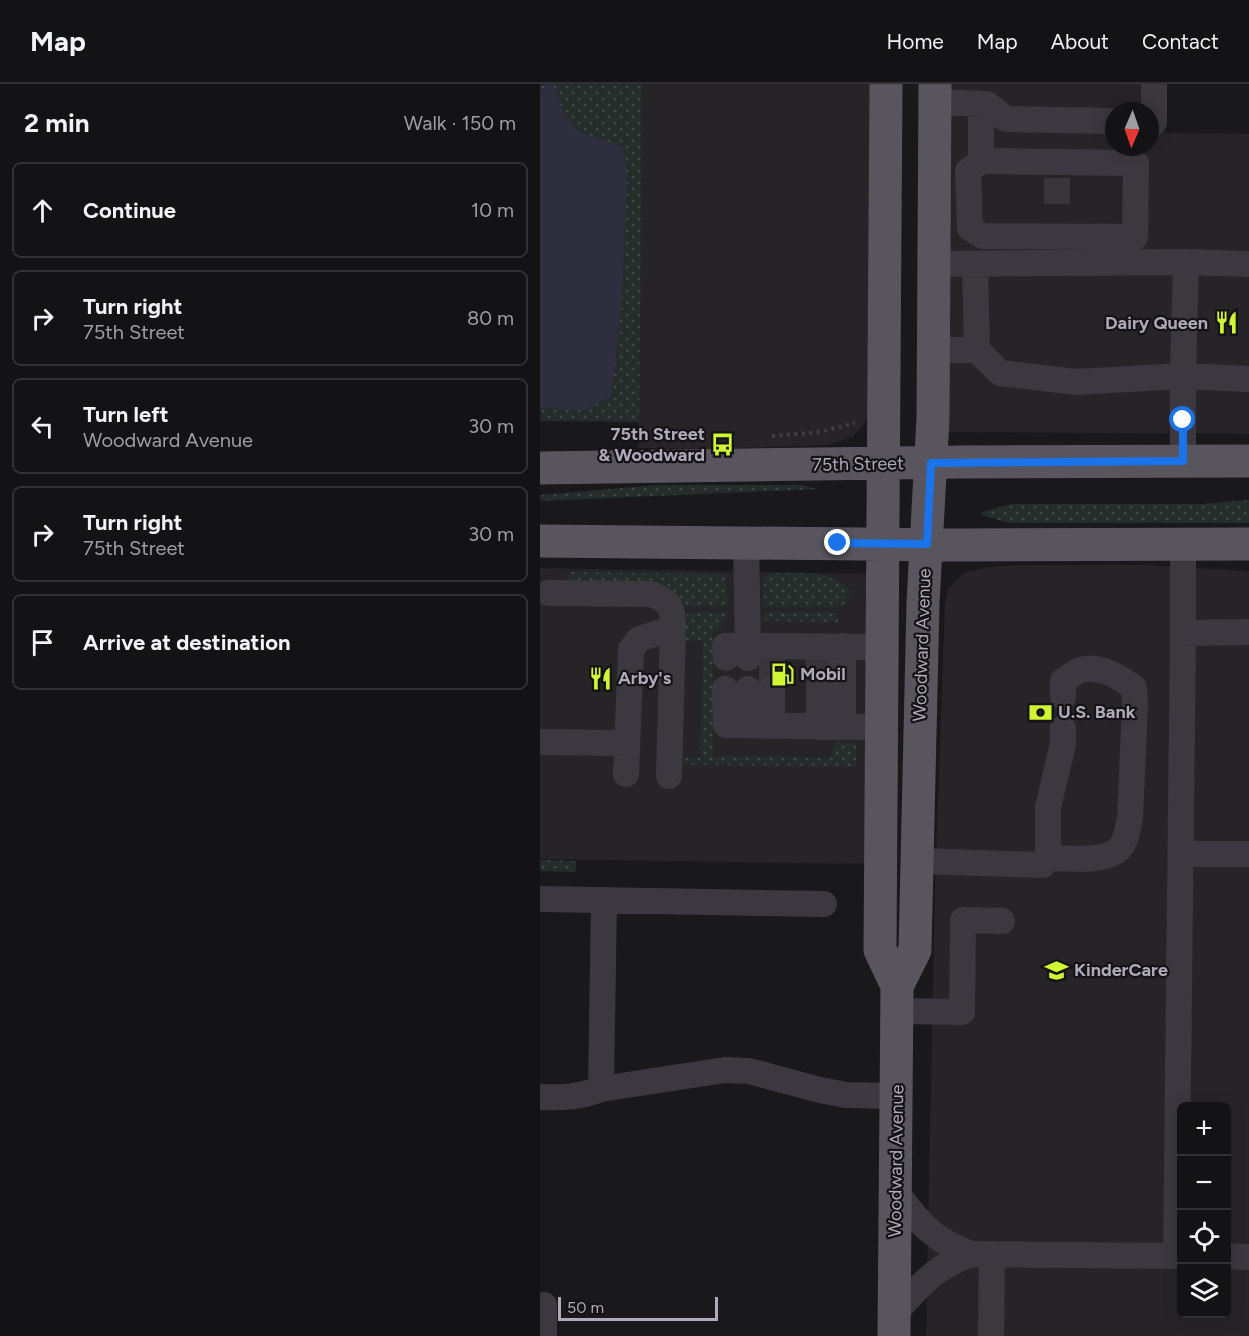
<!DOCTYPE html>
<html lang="en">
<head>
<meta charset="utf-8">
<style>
  :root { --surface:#131214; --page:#202022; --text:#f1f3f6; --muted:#9d9ea0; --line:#323234 }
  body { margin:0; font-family:Figtree,sans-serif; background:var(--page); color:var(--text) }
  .controls { position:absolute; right:18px; bottom:18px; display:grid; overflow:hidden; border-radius:9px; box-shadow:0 3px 15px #0003 }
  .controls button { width:54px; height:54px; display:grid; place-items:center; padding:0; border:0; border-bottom:2px solid var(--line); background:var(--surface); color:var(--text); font:30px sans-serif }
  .compass { position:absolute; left:565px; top:18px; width:54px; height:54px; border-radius:50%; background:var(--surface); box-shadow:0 3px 15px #0003; rotate:182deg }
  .scale { position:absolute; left:18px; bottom:15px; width:160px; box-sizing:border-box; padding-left:6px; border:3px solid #aeaaba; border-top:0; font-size:16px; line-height:21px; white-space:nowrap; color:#aeaaba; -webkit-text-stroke:4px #141315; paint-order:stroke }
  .stop { position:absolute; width:18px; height:18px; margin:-14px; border:4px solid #1a73e8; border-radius:50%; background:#fff }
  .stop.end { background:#1a73e8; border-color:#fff; box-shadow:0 2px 6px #0008 }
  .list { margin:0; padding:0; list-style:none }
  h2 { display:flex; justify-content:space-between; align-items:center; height:78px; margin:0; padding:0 24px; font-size:26px }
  h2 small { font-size:20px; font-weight:400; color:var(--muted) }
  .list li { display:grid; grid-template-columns:39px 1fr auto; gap:18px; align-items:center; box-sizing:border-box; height:96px; margin:0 12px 12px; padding:0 12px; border:2px solid var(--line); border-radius:9px }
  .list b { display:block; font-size:22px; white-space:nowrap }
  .list p { margin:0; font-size:20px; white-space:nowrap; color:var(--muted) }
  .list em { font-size:20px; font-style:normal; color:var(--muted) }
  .icon { flex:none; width:33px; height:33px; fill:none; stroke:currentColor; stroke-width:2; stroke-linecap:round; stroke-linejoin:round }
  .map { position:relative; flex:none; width:709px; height:1252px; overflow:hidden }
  header { display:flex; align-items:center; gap:36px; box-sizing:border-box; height:84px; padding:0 30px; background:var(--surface); border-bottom:2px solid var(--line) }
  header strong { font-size:28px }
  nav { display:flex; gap:33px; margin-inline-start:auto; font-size:21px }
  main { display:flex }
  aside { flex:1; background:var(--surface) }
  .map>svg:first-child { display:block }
</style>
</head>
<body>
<header>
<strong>Map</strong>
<nav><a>Home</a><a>Map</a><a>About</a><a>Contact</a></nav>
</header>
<main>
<aside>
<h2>2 min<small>Walk · 150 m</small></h2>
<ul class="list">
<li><svg class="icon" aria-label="ahead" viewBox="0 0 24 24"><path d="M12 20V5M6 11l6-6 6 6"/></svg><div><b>Continue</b></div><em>10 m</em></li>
<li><svg class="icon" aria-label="right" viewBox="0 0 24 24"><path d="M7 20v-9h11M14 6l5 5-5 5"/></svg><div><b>Turn right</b><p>75th Street</p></div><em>80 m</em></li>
<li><svg class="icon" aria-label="left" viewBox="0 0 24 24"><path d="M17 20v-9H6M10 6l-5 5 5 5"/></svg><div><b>Turn left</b><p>Woodward Avenue</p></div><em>30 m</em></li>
<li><svg class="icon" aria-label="right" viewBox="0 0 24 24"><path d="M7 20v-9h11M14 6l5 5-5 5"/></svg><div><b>Turn right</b><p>75th Street</p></div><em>30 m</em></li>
<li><svg class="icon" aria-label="arrive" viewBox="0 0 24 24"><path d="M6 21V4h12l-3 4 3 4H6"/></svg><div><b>Arrive at destination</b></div></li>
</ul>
</aside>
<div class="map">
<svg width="709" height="1252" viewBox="0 0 709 1252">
  <defs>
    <pattern id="grass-dots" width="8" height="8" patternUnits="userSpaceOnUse" patternTransform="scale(1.5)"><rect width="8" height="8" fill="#242d2a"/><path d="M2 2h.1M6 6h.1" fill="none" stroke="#414947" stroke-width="1.8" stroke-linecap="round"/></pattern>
  </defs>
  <rect width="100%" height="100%" fill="#19181a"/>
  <!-- built -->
  <path fill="#262427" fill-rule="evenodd" d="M102,0H334L331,327L324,340L312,353L289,361L174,365L98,364Z
    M407,0H626L625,49L709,50V350L409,348ZM574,27H610V63H574Z
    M483,481H602L709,487V1252H386L395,801L405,520L408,504L424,489L449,483ZM642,1022H686V1230H642Z
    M0,484L333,490L327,780L0,775Z"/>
  <!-- grass -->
  <path fill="url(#grass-dots)" d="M0,0H102L99,338L0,337Z
    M117,401H261L277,405L0,417V411Z
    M709,416V439H470L441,431L443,428L471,420H660Z
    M33,488L182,490L186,492L188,523L146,522C138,510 131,504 117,501L33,498L28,495L29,489Z
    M229,489C259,490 291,484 312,509H306L307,521L298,523H223L224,494Z
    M147,528H187V534L173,551V672L291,674L294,658L316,659V682L146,681L143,679V674H160L163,557L145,556Z
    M224,528L298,529V538L225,537L223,534Z
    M0,776L36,777V788L0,787Z"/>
  <!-- water -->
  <path fill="#2e2e3f" d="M7,0H13L25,32L37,47L82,62C89,86 86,110 85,135C84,195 79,254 71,313L45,326L0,324V9Z"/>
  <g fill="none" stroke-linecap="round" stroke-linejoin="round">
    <!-- minor-tunnel -->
    <path stroke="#37353a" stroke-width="26" stroke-dasharray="26 13" stroke-linecap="butt" d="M517,94V130
      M232,574V605
      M279,575V605"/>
    <!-- path -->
    <path stroke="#413f46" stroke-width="4" stroke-dasharray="3 4.5" stroke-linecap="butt" d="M232,352L280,348L315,339
      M145,353L162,352"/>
    <!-- minor -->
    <path stroke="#3b393f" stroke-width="26" d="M395,18L447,20L466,35L574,37
      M441,20V77
      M610,38H614V0
      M441,77L596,79L595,153L442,152L430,144L428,87Z
      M393,180L646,178L709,180
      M393,266H437L435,180
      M437,266L460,289L536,298L643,292L646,178
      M643,377V292L709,295
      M206,458L208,562L341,563
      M643,461V549L709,548
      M8,509L111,510C131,518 133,523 133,544
      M303,562V643
      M186,574L185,562H208V574
      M185,605L186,641L341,643
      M279,605V643
      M208,641V605
      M232,642V605
      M523,644V660L508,723V774C527,774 564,779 579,765C586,758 588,744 590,734L595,621L594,604C580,593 559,581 540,586C535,588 528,594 523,597V613
      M2,658L87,659
      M86,690L91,566L99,555L133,544L129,692
      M641,770H709
      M377,777L503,781L508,774
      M0,815L284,820
      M357,927L422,928L423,836L462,837
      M61,1005L64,816
      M0,1013C22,1014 40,1013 61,1005L185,986L209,987L280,1006L306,1011L356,1012
      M355,1107C380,1139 392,1156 431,1170L642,1172
      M636,1172L643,549
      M686,1172L709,1173
      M354,1230C380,1202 394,1183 431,1170
      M4,1252V1221
      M451,1252L452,1170"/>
    <!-- major -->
    <path stroke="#58555e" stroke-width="33" d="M346,0L340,866L357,902
      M0,384L422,378L709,377
      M0,457L420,461L709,460
      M354,1252L357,902L375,866L383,519L393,334L395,0"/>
  </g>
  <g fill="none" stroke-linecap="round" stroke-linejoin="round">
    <!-- route -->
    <path stroke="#1a73e8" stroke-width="8" d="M298,459L387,460L391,379L643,377V336"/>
  </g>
  <!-- icons -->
  <defs>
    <symbol id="restaurant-bare" viewBox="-9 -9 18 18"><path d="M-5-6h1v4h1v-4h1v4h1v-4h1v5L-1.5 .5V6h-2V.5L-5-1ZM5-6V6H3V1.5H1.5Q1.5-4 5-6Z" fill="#d0f535" stroke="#141315" stroke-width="2.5" paint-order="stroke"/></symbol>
    <symbol id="bus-bare" viewBox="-9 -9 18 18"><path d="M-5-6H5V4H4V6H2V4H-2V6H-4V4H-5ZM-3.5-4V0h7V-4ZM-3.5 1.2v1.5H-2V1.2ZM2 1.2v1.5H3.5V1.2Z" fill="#d0f535" stroke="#141315" stroke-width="2.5" paint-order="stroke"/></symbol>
    <symbol id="fuel-bare" viewBox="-9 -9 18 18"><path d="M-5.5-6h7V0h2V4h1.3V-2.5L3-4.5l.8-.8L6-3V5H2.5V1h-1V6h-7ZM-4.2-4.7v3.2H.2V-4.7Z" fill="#d0f535" stroke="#141315" stroke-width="2.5" paint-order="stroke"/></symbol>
    <symbol id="bank-bare" viewBox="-9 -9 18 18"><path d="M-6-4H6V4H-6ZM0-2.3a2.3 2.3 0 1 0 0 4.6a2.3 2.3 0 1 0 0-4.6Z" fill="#d0f535" stroke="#141315" stroke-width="2.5" paint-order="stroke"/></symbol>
    <symbol id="school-bare" viewBox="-9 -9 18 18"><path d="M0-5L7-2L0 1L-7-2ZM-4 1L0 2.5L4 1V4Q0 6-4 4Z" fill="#d0f535" stroke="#141315" stroke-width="2.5" paint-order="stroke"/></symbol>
  </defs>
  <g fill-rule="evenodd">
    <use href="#restaurant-bare" x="670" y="222" width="33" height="33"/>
    <use href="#bus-bare" x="166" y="344" width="33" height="33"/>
    <use href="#fuel-bare" x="226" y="574" width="33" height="33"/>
    <use href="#restaurant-bare" x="44" y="578" width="33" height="33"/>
    <use href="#bank-bare" x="484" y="612" width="33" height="33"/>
    <use href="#school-bare" x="500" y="870" width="33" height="33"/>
  </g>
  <g text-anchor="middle" stroke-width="4.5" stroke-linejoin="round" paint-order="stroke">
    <!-- poi labels -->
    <g font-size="18" font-weight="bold" fill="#aeaaba" stroke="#141315" text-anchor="start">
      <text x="668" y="245" text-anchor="end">Dairy Queen</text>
      <text x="165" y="356" text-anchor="end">75th Street<tspan x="165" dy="21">&amp; Woodward</tspan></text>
      <text x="260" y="596">Mobil</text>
      <text x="78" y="600">Arby's</text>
      <text x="518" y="634">U.S. Bank</text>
      <text x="534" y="892">KinderCare</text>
    </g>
    <!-- street labels -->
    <g font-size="18" fill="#aeaaba" stroke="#141315">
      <text transform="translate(318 380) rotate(-1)" y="6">75th Street</text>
      <text transform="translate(382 561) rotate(-88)" y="6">Woodward Avenue</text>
      <text transform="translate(356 1077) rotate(-89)" y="6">Woodward Avenue</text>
    </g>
  </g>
</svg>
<div class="controls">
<button>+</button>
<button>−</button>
<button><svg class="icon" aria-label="locate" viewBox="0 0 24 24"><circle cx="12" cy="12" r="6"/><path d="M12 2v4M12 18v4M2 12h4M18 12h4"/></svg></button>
<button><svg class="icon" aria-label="layers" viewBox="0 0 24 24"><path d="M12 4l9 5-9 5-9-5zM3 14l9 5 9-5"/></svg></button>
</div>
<svg class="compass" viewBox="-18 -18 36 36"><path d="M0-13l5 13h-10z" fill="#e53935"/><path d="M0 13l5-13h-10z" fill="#9d9ea0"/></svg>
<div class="scale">50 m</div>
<div class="stop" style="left:643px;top:336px"></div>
<div class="stop end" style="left:298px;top:459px"></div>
</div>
</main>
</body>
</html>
